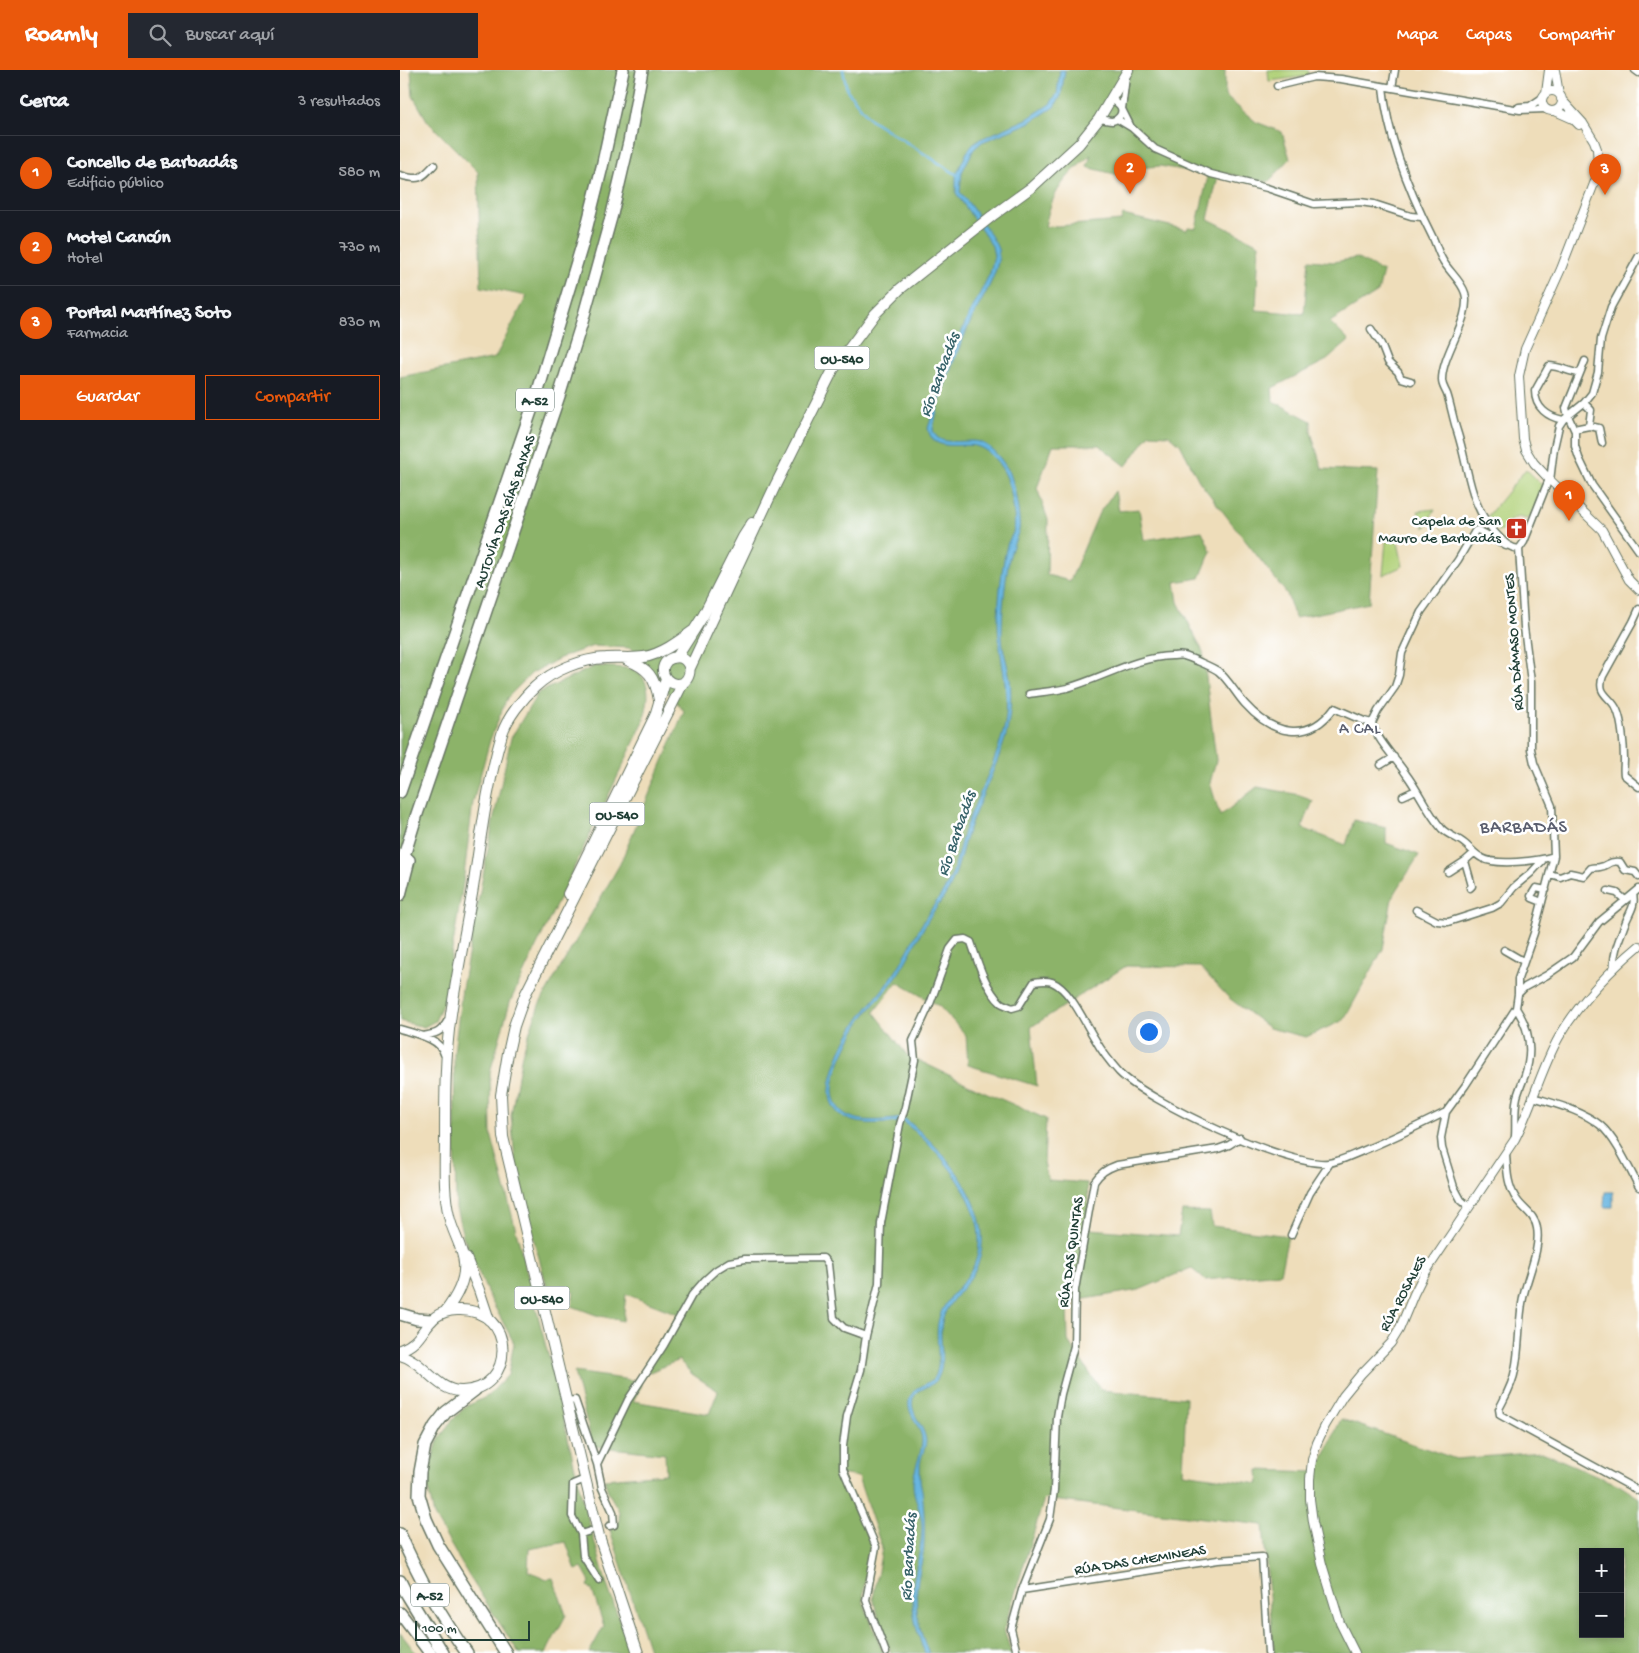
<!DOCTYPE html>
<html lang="es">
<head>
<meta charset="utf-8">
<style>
  :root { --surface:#171b24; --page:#242831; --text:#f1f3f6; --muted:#9ea1a6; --line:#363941; --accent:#ea580c }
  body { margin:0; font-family:"Gochi Hand",sans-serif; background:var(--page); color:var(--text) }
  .controls { position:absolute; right:15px; bottom:15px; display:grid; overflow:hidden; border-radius:0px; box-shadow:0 2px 8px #0003 }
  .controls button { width:45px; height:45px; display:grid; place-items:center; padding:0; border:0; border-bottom:1px solid var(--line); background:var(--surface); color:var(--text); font:25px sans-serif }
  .scale { position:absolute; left:15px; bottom:12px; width:115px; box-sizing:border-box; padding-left:5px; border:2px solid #1f3d34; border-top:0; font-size:14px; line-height:18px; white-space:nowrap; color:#1f3d34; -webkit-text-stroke:4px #fff; paint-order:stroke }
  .you { position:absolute; left:748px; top:961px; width:18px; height:18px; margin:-12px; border:4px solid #fff; border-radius:50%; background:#1a73e8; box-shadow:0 0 0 8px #1a73e833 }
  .badge { display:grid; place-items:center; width:32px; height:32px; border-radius:50%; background:var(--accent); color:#fff; font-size:16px; font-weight:700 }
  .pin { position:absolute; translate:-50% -41px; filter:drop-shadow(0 1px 2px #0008) }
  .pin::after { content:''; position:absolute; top:26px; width:18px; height:15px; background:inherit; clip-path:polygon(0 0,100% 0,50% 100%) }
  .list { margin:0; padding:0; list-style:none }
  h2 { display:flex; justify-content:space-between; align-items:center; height:65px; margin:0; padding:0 20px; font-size:21px }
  h2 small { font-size:16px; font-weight:400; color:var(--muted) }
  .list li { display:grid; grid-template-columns:32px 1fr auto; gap:15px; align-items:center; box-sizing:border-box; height:75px; padding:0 20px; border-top:1px solid var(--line) }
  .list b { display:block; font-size:19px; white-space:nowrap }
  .list p { margin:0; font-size:16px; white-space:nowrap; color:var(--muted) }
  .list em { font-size:16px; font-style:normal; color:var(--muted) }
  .actions { display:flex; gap:10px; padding:15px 20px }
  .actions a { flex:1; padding:11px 0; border:1px solid var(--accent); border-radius:0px; text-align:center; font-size:18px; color:var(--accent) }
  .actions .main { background:var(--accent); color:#fff }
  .icon { flex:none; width:28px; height:28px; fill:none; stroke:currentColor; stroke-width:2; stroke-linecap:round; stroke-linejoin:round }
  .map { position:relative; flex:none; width:1239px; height:1583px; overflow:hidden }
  header { display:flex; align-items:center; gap:30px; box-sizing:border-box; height:70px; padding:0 25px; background:var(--accent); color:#fff }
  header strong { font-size:24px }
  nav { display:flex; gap:28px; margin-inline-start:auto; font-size:18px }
  .search { width:350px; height:45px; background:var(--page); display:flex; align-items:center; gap:12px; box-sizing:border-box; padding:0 18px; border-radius:0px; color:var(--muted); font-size:19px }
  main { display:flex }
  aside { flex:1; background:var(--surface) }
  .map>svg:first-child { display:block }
</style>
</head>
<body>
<header>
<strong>Roamly</strong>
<div class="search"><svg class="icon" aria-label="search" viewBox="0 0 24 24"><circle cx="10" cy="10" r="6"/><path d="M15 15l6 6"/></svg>Buscar aquí</div>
<nav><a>Mapa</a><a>Capas</a><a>Compartir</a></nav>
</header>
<main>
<aside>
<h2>Cerca<small>3 resultados</small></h2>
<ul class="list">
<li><span class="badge">1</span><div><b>Concello de Barbadás</b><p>Edificio público</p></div><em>580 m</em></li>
<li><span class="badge">2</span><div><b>Motel Cancún</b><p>Hotel</p></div><em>730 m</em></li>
<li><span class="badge">3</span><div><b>Portal Martínez Soto</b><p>Farmacia</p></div><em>830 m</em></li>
</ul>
<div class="actions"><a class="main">Guardar</a><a>Compartir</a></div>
</aside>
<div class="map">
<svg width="1239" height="1583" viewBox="0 0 1239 1583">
  <rect width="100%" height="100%" fill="#fff"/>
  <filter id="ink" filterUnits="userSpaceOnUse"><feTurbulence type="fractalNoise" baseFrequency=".02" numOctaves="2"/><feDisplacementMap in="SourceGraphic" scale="10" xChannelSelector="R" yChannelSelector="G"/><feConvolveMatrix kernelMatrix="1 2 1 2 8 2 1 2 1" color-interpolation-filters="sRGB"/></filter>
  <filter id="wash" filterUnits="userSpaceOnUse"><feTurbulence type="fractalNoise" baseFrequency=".0096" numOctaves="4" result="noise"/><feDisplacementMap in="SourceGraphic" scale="20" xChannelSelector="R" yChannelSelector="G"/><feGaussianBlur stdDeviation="1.12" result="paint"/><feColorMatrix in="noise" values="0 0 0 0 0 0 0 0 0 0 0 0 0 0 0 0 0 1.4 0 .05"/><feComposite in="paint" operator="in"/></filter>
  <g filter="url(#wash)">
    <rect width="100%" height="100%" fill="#eeddba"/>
    <!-- green -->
    <path fill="#b1d179" stroke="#688756" d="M868,0H908L909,6L869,11Z
      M1126,399L1143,416L1131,446L1127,449L1118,447L1110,450L1112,458L1101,461H1098L1087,447Z
      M1035,439L1025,458L1018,441Z
      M986,471L998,472L1003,496L983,505Z"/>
    <!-- forest -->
    <path fill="#8cb369" stroke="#56784e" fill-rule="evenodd" d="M11,0H825V26L856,52L882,62L890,89L868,112L819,102L808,149L859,174L856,240L904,244L909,190L934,192L957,188L983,202L978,222L930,252L949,271L927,290L872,318L873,331L911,351V362L922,399L978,401L969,533L895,548L887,524L799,411L780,374L769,365L750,364L726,396L699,375H653L637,418L648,450L647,505L670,511L699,443L715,421L719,441L739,439L744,470L802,461L811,481L800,508L775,512L778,532L803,582L816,690L810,713L820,746L857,717L895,724L913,731L902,758L946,775L954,750L986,758V773L1019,785L992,828L983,879L944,950L906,967L869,958L829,928L800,897L726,896L631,957L637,1016L568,995L566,965L539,936L497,912L474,942L507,985L576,1018L646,1049L644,1093L648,1110L687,1113L690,1159L778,1166L782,1141L810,1142L812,1156L888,1166L880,1203L805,1210L791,1198L739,1220L667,1232L668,1271L701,1320L786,1328L783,1403L859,1414L858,1400L917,1402L941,1349L1056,1389L1142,1382L1219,1415L1239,1428V1583H874L863,1455L644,1429L604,1559L611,1583H491L473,1530L482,1478L458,1407L440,1404L468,1465L472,1477L464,1517L463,1531L483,1583H250L210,1460L218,1455C222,1438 216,1438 210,1425C207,1420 206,1414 204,1409L266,1404L265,1384L193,1376L174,1302L238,1311L242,1315L233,1331L309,1344L318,1321L292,1304L279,1290L250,1302L245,1299L278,1244L226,1224L223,1251L196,1245L172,1236L174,1222L173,1221L157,1220L150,1227L134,1170L115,1090L111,1045L122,984L139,935L220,794L284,641L231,578L193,576L160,588L132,603L107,628L90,670L73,732L63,813L44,930L35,951L24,957L0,951V307L95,288L127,226L81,217L78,102L28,52L13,26ZM691,85L687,97L718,105L736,98L760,96L806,104L807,111L796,158L788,157L787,160L723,145L721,151L645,157C652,122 663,108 691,85ZM1183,1482H1220V1564H1183Z
      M195,596C203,597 229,597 234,600C255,612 247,635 243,653L110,932L90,1002L91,1064L151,1296L182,1428L207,1515L231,1583H189L204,1556L192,1520L188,1516L190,1512L182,1498L176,1500L166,1472L129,1479L128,1501L147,1509L153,1508L166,1545L146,1583H119L69,1506L34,1446L26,1409L38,1371L50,1353L65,1337L88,1326L108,1305L114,1273L89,1226L63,1166L56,1138L54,983L62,918L93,752L111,668L138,623Z
      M0,1563L2,1565L16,1583H0Z"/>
    <!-- water -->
    <path fill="#67b5e1" stroke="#43798a" d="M660,0H665L661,26L654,37L629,53L582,72L574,79L562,102L560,122C569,133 594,167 598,179C603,199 578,235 570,253C555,287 540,323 533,359C536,379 567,368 580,372C592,376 602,390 609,401C614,410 621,451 619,460C616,470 611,479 609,489C605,514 602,539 602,564C602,580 608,594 610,609C612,628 610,648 606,666C596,699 580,729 568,761C561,780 559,800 549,819C544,829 536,837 530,847C517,868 507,893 492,913C482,926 470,937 461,951C451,967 428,1009 434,1028C442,1058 482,1050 504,1048C544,1079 598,1140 578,1194C570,1215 550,1227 543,1248C537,1266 547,1292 538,1308C533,1318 517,1317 513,1329C509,1344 526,1357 526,1372C525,1380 521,1386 520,1394C520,1398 520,1404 520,1409C520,1413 521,1416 522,1420C524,1437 525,1455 524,1472C524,1485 520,1497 518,1510C514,1535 518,1560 529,1583H525C515,1560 510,1535 514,1509C517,1492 522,1475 522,1457C522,1442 513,1428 513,1413C514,1398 521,1386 522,1372C523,1357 506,1345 509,1330C513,1315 530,1316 536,1305C542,1291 534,1265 539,1248C545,1227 565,1215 574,1195C596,1144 541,1080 503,1052C480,1053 440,1060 431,1031C425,1010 444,971 455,955C466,938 480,924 492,907C506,887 515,864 528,844C534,834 542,825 547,815C557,797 558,777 565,758C577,727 593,698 602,666C614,628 598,590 598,552C598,531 602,494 607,475C609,469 613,465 614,459C616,447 611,415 605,404C600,394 590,381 579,377C563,371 532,385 528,358L547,299L566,251L590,203L594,186L592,176L556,123V106L558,101L567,82L576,71L627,49L650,34L657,24Z
      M1205,1122H1213V1137H1204Z"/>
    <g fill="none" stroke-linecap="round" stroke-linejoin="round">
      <!-- stream -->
      <path stroke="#67b5e1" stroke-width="2.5" d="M443,0L447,20L470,49L559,106"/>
    </g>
  </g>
  <g filter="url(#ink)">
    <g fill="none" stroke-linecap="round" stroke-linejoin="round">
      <defs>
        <path id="minor" d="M1235,0L1239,3
          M726,7L722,39L730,55
          M877,16L914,7L941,9L1120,40L1145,39
          M983,17C988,70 1009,121 1033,168C1036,174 1038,182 1042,189C1048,201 1061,210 1065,223C1072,248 1042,283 1042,310C1042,316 1045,319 1047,324C1051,336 1053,349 1057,361C1070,401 1068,437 1100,468C1106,474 1110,478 1119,479L1124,472L1149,409
          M992,18L995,0
          M1119,37L1130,36L1142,28
          M699,49C703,49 708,51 712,51C718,50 723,44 721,38C720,34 714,31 711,29
          M717,49L732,58L755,79L811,104L867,118L914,134L960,132L974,134L1011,146L1021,147
          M0,105C19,111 21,109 34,95
          M971,259L981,274L988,292L998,302L1001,308L1011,311
          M1185,291L1166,338L1168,346L1175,361V376L1179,388L1192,415L1239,481
          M1163,350C1148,347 1135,338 1135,321L1149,296C1160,296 1168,302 1179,303
          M1189,356L1199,358L1202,373
          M1174,359L1189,356L1191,340L1184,333
          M1150,411L1154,378L1159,356L1163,350L1184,333L1192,323L1198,302L1201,269L1211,237L1239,186
          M1239,539L1233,552L1203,606C1196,625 1211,626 1217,640C1222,651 1224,676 1224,690C1224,695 1223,700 1224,705L1239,717
          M629,624C642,622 655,621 667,618C703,608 735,587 772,586C776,586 780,585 784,586C789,587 814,598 818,601C828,609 836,624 845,634C872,664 908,674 934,638L964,651L972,653C977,670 996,689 1006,704C1019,721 1027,742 1042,759C1047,764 1055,767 1061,771C1069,776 1074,784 1082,788C1096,796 1138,791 1154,786
          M972,653L978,641L995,617L999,605L1002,583L1021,542L1058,490L1075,461L1077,460C1087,463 1096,471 1106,476
          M981,695L994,687
          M1003,726L1016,720
          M1048,802L1065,791
          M1150,804L1160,807L1170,803L1184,806L1191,798C1194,797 1197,798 1200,797C1209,796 1208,790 1220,792L1225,800L1235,802L1239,807
          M1070,818L1072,816L1065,791L1074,783
          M1208,821L1217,823L1225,830
          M1142,832L1132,828L1131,826L1136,818L1146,820
          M1016,840L1037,851L1048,852L1092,838L1101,833L1114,817L1131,803L1143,790
          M1104,880L1123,891
          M1214,899C1212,885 1220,867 1225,854C1229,843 1236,836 1233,824L1239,819
          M1118,924V909L1134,863L1154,786L1152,736L1134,693L1131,679V612L1124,557L1119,479
          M0,959C15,964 40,968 44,984
          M22,966C36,964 41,963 48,950
          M1133,1027C1155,1034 1181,1040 1200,1055C1215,1067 1230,1100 1239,1117
          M1115,1067C1116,1053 1114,1041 1117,1027C1119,1020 1122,1013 1125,1005C1133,981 1130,959 1116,938
          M1106,1083C1107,1100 1107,1116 1117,1130C1124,1140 1135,1145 1137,1158C1141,1179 1127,1207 1123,1228C1118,1252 1120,1277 1115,1300C1113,1314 1105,1327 1099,1339L1100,1345L1239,1421
          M1069,1137L1061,1130L1054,1117L1042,1078L1041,1068L1046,1042L1065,1016L1116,938L1118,924L1125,917L1147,905L1173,887L1199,852L1233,824
          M891,1165L910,1123L930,1093
          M166,1331L175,1330L197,1394
          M185,1409L173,1414L172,1446L181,1464L183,1486L199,1511
          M209,1456L214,1455L213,1442L202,1418L197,1394L228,1330L264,1275L292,1225L305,1210L316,1200L329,1192L345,1189L423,1188L428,1194L434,1248L444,1258L466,1266
          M181,1464L190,1461
          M622,1520L818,1490L862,1487L868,1583
          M486,1583L466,1530L476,1477L443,1399V1376L447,1346L461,1300L466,1266L479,1213L481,1153L500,1054L505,1037L515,990L513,971L530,934L550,879L557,870L565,869L571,872C577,890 586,920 601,933C604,935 609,936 612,938L619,936L634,912C640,911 646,910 652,912C671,920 684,952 695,969C701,980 710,992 719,1002C748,1032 887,1097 928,1093C939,1092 950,1086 960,1082C989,1070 1018,1056 1046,1042
          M617,1583L611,1559L622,1520L650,1449L654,1420L657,1347L661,1324L674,1276L675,1220L694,1112C700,1103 706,1099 717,1095L818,1079L829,1075L840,1068"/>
        <path id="tertiary" d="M1155,0L1159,24
          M1142 31a10 10 0 1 1 20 0a10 10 0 1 1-20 0Z
          M1146,23L1149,0
          M1161,29L1183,53L1194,71L1197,79L1198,94L1197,106L1161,199L1125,279L1119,306L1123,369L1126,380L1134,393L1149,409L1202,460L1229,510L1239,520
          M1155,41L1173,49L1179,55
          M955,1583L940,1553L922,1494L913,1452L910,1429V1409L912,1390L917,1373L925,1356L943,1326L961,1304L991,1273L999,1260L1014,1224L1023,1206L1115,1069C1132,1036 1141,999 1159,967C1179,933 1208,902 1239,876"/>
        <path id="primary" d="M277,587L303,546L343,467L352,453
          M227,590C248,598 255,607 259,630
          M290,598L375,416L433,300L475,244L500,219L592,146L632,117L679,74L699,49L728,0
          M168,824L255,646L266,609
          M66,1188L79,1220L89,1250
          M45,1242C55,1229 66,1211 64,1193C63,1177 52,1162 49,1146C43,1122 45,1093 45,1068C45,1027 45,985 51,944C57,902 66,860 73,818C81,767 87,714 102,664C107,648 123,628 135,617C153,600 182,589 206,588C219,587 231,589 244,587C262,584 279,571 294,560
          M0,1280C29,1271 21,1242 57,1240C118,1237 116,1322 61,1321C36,1321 24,1291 0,1285
          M238,1583L199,1466L103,1067L101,1025L108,983L114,956L125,925L283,613C296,603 288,583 272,588C255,594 264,619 283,613"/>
        <path id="motorway" d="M0,722L138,321L183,172L202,97L223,0
          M0,799L16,747L160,323L182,252L212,144L229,72L242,0
          M0,825L9,790
          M0,1244L17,1249L31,1250
          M75,1320L46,1342L35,1356L25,1375L20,1402L19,1425L26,1449L38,1475L106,1583
          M0,1464C18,1505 40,1546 67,1583
          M0,1511L5,1521L43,1583
          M0,1543L30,1583"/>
      </defs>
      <!-- minor casing -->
      <use href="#minor" stroke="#677563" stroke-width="9"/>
      <!-- tertiary casing -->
      <use href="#tertiary" stroke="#677563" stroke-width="10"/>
      <!-- primary casing -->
      <use href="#primary" stroke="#677563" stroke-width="12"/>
      <!-- motorway casing -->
      <use href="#motorway" stroke="#677563" stroke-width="14"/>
      <!-- minor -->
      <use href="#minor" stroke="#fff" stroke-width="6"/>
      <!-- tertiary -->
      <use href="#tertiary" stroke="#fff" stroke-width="8"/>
      <!-- primary -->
      <use href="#primary" stroke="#fff" stroke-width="10"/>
      <!-- motorway -->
      <use href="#motorway" stroke="#fff" stroke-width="11"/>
    </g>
  </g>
  <!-- icons -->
  <defs>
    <symbol id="church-square" viewBox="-11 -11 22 22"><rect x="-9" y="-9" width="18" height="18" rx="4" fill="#c8321e" stroke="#fff"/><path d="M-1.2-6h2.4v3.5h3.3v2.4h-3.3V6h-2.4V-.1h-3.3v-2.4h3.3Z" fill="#fff"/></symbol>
  </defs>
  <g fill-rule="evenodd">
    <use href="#church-square" x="1104" y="446" width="25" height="25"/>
  </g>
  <g text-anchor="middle" stroke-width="5" stroke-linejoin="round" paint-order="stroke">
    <!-- shield labels -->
    <g fill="#fff" stroke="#627771" stroke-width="1">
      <rect x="414.5" y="276.5" width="55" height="23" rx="4"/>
      <rect x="116" y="318.5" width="38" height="23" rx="4"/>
      <rect x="189.5" y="732.5" width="55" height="23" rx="4"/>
      <rect x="114.5" y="1216.5" width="55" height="23" rx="4"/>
      <rect x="11" y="1513.5" width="38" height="23" rx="4"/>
    </g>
    <g font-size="14" font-weight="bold" fill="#1f3d34">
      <text x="442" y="293">OU-540</text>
      <text x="135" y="335">A-52</text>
      <text x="217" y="749">OU-540</text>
      <text x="142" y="1233">OU-540</text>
      <text x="30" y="1530">A-52</text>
    </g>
    <!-- street labels -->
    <g font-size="15" fill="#1f3d34" stroke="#fff">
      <text transform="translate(104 441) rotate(-71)" y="5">AUTOVÍA DAS RÍAS BAIXAS</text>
      <text transform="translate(1113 572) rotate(-94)" y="5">RÚA DÁMASO MONTES</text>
      <text transform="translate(670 1182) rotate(-82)" y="5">RÚA DAS QUINTAS</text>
      <text transform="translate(1002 1223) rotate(-62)" y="5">RÚA ROSALES</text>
      <text transform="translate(740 1489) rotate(-9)" y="5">RÚA DAS CHEMINEAS</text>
    </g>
    <!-- poi labels -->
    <g font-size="15" fill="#1f3d34" stroke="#fff" text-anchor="end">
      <text x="1101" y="455">Capela de San<tspan x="1101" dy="17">Mauro de Barbadás</tspan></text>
    </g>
    <!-- water labels -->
    <g font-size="16" font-style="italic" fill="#356168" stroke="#fff">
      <text transform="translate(538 304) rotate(-70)" y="6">Río Barbadás</text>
      <text transform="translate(555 763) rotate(-71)" y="6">Río Barbadás</text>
      <text transform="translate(507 1487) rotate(-87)" y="6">Río Barbadás</text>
    </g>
    <!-- neighbourhood labels -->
    <g font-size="16" letter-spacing="1" fill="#5b5f6f" stroke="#fff">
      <text x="960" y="663">A CAL</text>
    </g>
    <!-- quarter labels -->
    <g font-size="18" letter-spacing="1" fill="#5b5f6f" stroke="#fff">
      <text x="1124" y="762">BARBADÁS</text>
    </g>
  </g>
</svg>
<div class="controls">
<button>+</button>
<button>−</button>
</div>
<div class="scale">100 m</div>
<div class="you"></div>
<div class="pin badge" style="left:1169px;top:451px">1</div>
<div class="pin badge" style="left:730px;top:124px">2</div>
<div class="pin badge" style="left:1205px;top:125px">3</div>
</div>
</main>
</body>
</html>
